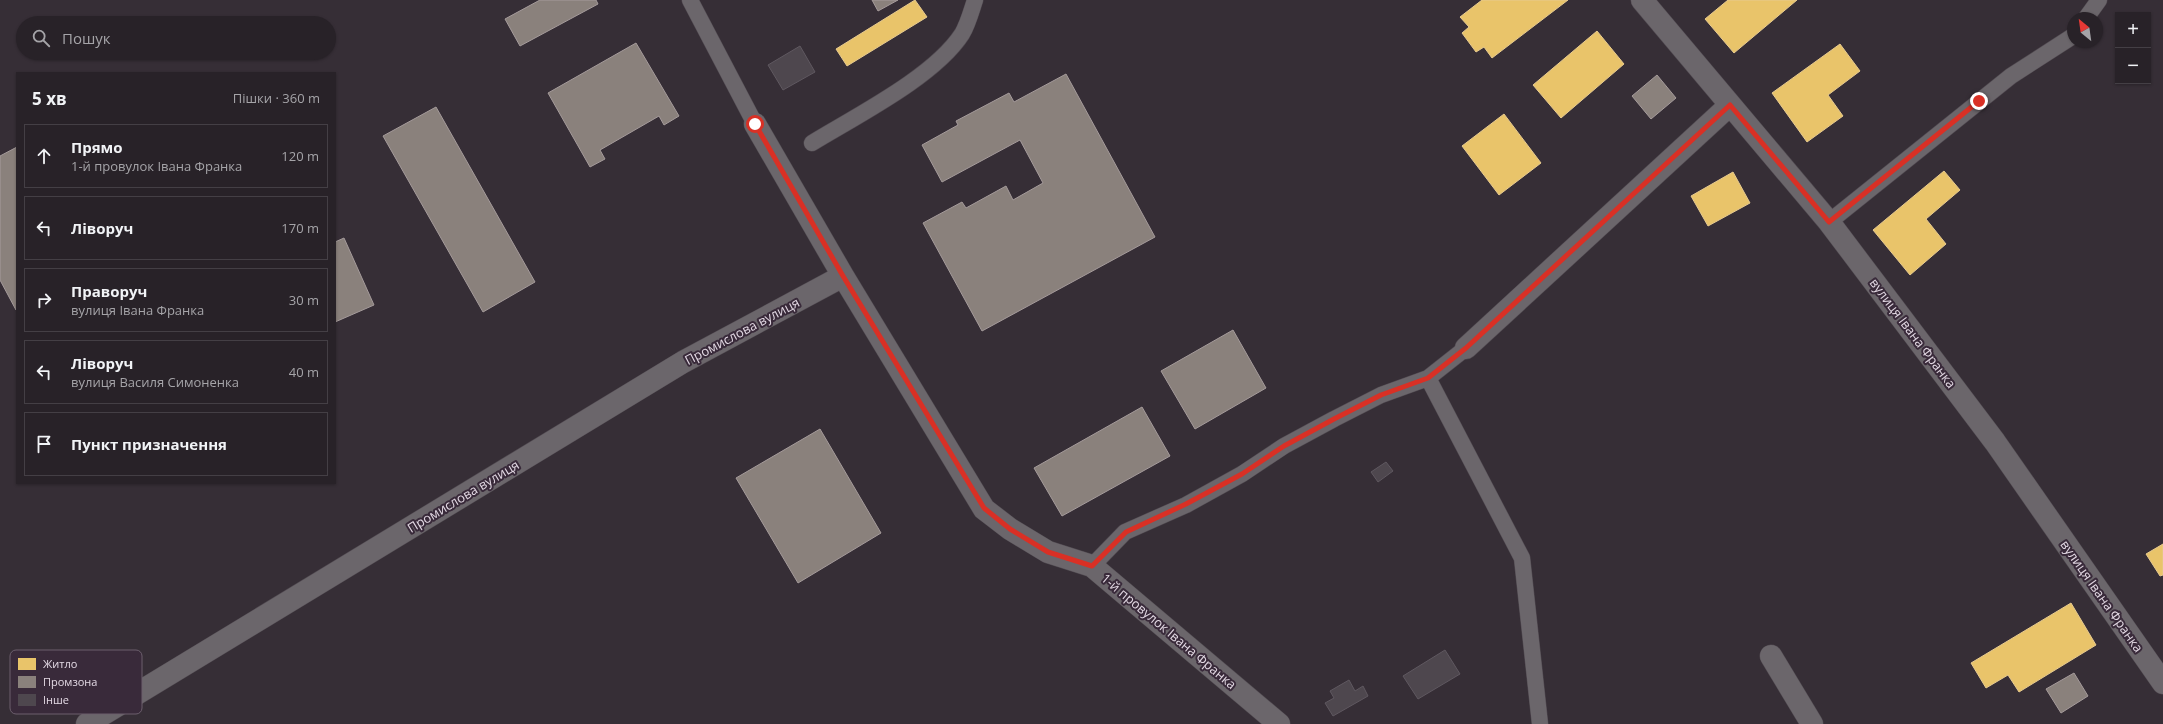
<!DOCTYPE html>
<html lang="uk">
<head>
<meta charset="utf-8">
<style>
  :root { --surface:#282228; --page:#342f34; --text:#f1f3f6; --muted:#a5a4a8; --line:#443f45 }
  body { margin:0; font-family:"Open Sans",sans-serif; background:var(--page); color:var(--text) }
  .controls { position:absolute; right:12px; top:12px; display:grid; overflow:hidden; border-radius:0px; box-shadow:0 1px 3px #0004 }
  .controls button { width:36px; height:36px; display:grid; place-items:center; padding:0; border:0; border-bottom:1px solid var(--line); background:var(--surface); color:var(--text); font:20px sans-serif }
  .compass { position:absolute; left:2067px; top:12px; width:36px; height:36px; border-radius:50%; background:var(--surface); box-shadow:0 1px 3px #0004; rotate:331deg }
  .stop { position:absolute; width:12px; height:12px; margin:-9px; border:3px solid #d93025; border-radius:50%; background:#fff }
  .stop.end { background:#d93025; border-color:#fff; box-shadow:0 1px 4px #0008 }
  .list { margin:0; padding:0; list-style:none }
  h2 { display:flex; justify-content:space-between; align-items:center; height:52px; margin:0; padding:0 16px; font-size:17px }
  h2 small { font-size:13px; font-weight:400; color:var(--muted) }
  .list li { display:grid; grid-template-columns:26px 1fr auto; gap:12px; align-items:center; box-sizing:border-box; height:64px; margin:0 8px 8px; padding:0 8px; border:1px solid var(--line); border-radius:0px }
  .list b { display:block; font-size:15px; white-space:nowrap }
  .list p { margin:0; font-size:13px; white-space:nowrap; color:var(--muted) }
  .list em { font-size:13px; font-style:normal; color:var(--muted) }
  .icon { flex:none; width:22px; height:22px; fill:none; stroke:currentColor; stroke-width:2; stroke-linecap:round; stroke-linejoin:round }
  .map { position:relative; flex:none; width:2163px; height:724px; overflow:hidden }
  .search { position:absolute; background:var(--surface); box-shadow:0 1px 3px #0004; left:16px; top:16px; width:320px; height:44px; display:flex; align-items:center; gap:10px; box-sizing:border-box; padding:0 14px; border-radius:22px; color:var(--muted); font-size:15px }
  .panel { position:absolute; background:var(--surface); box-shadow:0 1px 3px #0004; left:16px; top:72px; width:320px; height:412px; border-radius:0px }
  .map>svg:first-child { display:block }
</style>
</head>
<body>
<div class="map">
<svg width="2163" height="724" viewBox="0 0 2163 724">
  <rect width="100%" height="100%" fill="#362e36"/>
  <!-- homes -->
  <path fill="#e9c46a" stroke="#e7ca8f" d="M915,0L927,17L847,66L836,49Z
    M1482,0H1568L1492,58L1484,47L1476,52L1462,33L1469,27L1460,17Z
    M1728,0H1797L1734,53L1705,19Z
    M1597,31L1624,64L1561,118L1533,85Z
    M1840,44L1860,71L1828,95L1843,116L1807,142L1772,93Z
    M1504,114L1541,163L1499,195L1462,146Z
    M1944,171L1960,190L1926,219L1946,244L1910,275L1873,230Z
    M1733,172L1750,203L1708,226L1691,196Z
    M2163,544V575L2160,576L2146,554Z
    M2071,603L2096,645L2019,692L2008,675L1986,688L1971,663Z"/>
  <!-- industry -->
  <path fill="#8a817c" stroke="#a59b9b" d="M540,0H596L598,4L520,46L505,19Z
    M872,0H898L878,11Z
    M636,43L679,116L664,125L659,116L600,150L605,159L590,167L548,93Z
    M1066,74L1155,237L982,331L923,223L962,202L966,208L1006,186L1013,200L1043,183L1020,140L942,182L922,145L958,125L956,121L1009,93L1014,102Z
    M1657,75L1676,98L1651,119L1632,96Z
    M436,107L535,282L483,312L383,136Z
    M17,147V310H16L0,280V156Z
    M344,238L374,305L335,322V242Z
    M1233,330L1266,388L1195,429L1161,371Z
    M1142,407L1170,456L1062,516L1034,468Z
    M820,429L881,533L798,583L736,478Z
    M2074,673L2088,696L2061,713L2046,689Z"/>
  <!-- building -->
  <path fill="#4e474e" stroke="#5f5860" d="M800,46L815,72L783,90L768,65Z
    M1386,462L1393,471L1378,482L1371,472Z
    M1445,650L1460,674L1418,699L1403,676Z
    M1349,680L1355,691L1363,686L1368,696L1333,716L1325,703L1334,698L1330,691Z"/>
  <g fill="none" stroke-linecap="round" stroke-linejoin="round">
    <defs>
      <path id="service" d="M690,0L755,124
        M2086,18L2099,0
        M812,143C856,116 934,77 962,34C968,24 971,12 975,0
        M1829,222L2011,76L2073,36
        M1428,378L1522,558L1540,724
        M1092,566L1125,532L1186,505L1242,474L1284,446L1334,419L1381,395L1428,378L1466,348"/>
      <path id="minor" d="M1642,0L1829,222L1995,442L2163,683
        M755,124L843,276L984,509L1010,529L1048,552L1092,566L1279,724
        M1466,348L1730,105
        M1771,656L1812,724
        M87,724L683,362L843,276"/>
    </defs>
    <!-- service casing -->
    <use href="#service" stroke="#514a51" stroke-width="17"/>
    <!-- minor casing -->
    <use href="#minor" stroke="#514a51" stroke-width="23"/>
    <!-- service -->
    <use href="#service" stroke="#6b666b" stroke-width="16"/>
    <!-- minor -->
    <use href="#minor" stroke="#6b666b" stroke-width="22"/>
  </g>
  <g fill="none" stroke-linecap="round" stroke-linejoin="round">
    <!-- route -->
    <path stroke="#d93025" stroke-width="5" d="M755,124L843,276L984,508L1010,529L1048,552L1092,566L1126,532L1186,504L1242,474L1284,446L1334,419L1381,395L1428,378L1466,348L1730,105L1829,222L1979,101"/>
  </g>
  <g text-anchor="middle" stroke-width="4" stroke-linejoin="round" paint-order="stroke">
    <!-- street labels -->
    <g font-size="13" fill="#e3d9e4" stroke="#392a3a">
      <text transform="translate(742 331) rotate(-28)" y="5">Промислова вулиця</text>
      <text transform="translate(1913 333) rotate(53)" y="5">вулиця Івана Франка</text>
      <text transform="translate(463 496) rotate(-31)" y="5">Промислова вулиця</text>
      <text transform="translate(2102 596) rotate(55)" y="5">вулиця Івана Франка</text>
      <text transform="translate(1169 631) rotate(40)" y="5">1-й провулок Івана Франка</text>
    </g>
  </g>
  <!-- legend -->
  <rect x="10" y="650" width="132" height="64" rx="6" fill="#392a3a" stroke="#6c5f6d" stroke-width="1"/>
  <rect x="18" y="658" width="18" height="12" fill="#e9c46a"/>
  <rect x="18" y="676" width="18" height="12" fill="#8a817c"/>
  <rect x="18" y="694" width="18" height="12" fill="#4e474e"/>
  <g font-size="11" fill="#e3d9e4">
    <text x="43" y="668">Житло</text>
    <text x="43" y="686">Промзона</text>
    <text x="43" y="704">Інше</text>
  </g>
</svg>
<div class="controls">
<button>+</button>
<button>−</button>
</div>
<svg class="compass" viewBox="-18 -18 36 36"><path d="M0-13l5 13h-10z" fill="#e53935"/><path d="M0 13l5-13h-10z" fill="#a5a4a8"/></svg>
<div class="stop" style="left:755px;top:124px"></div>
<div class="stop end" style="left:1979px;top:101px"></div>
<div class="search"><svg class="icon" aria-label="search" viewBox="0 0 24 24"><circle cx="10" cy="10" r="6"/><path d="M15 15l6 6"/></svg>Пошук</div>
<section class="panel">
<h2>5 хв<small>Пішки · 360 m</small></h2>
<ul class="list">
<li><svg class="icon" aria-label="ahead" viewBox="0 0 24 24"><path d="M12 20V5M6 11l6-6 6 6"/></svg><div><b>Прямо</b><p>1-й провулок Івана Франка</p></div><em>120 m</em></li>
<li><svg class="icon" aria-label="left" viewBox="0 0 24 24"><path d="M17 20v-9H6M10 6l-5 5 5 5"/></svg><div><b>Ліворуч</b></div><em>170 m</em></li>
<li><svg class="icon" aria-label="right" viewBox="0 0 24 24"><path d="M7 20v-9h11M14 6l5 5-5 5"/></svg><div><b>Праворуч</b><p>вулиця Івана Франка</p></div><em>30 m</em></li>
<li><svg class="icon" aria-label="left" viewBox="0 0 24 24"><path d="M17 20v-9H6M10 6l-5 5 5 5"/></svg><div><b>Ліворуч</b><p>вулиця Василя Симоненка</p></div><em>40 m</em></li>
<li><svg class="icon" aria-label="arrive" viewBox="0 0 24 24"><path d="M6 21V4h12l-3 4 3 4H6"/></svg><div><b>Пункт призначення</b></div></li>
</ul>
</section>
</div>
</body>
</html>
